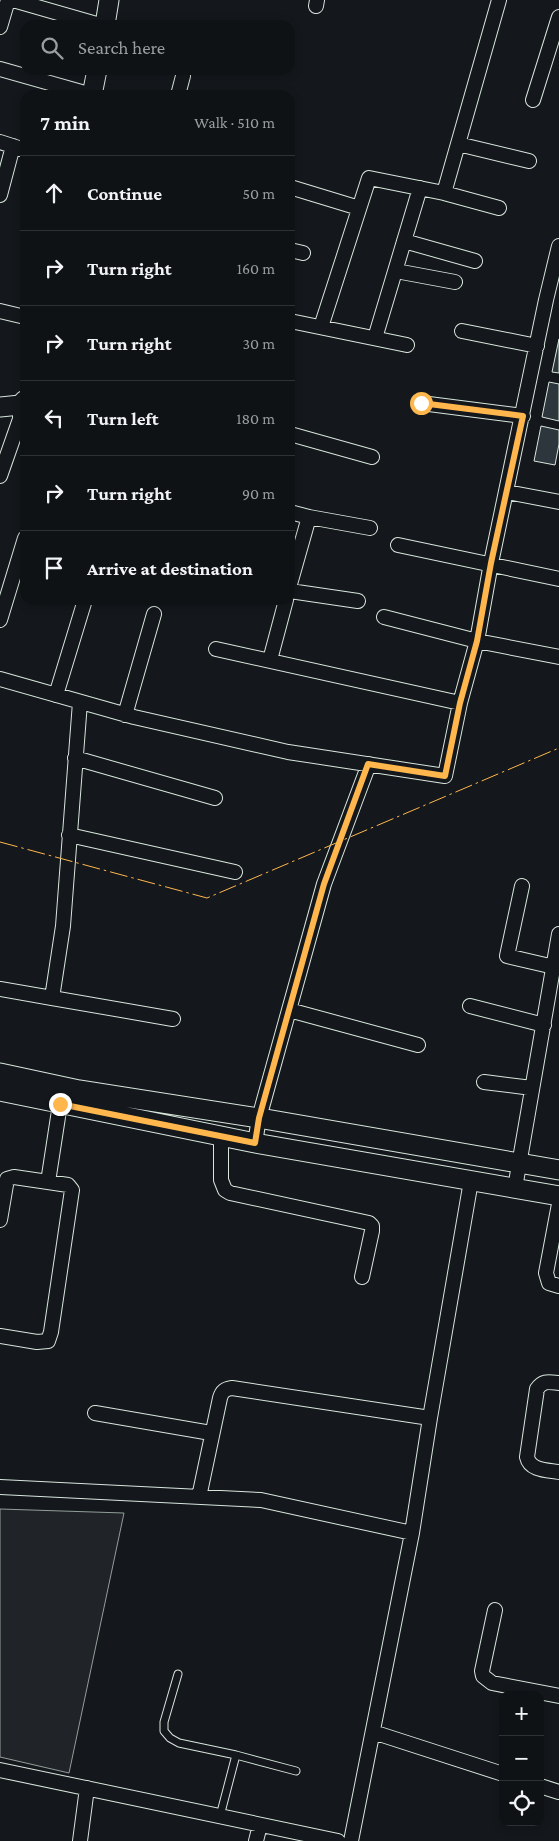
<!DOCTYPE html>
<html lang="en">
<head>
<meta charset="utf-8">
<style>
  :root { --surface:#0f1215; --page:#181b1e; --text:#f1f3f6; --muted:#9b9ea0; --line:#2f3234 }
  body { margin:0; font-family:"Crimson Pro",serif; background:var(--page); color:var(--text) }
  .controls { position:absolute; right:15px; bottom:15px; display:grid; overflow:hidden; border-radius:10px; box-shadow:0 2px 8px #0003 }
  .controls button { width:45px; height:45px; display:grid; place-items:center; padding:0; border:0; border-bottom:1px solid var(--line); background:var(--surface); color:var(--text); font:25px sans-serif }
  .stop { position:absolute; width:15px; height:15px; margin:-11px; border:4px solid #ffb74d; border-radius:50%; background:#fff }
  .stop.end { background:#ffb74d; border-color:#fff; box-shadow:0 1px 5px #0008 }
  .list { margin:0; padding:0; list-style:none }
  h2 { display:flex; justify-content:space-between; align-items:center; height:65px; margin:0; padding:0 20px; font-size:21px }
  h2 small { font-size:16px; font-weight:400; color:var(--muted) }
  .list li { display:grid; grid-template-columns:32px 1fr auto; gap:15px; align-items:center; box-sizing:border-box; height:75px; padding:0 20px; border-top:1px solid var(--line) }
  .list b { display:block; font-size:19px; white-space:nowrap }
  .list em { font-size:16px; font-style:normal; color:var(--muted) }
  .icon { flex:none; width:28px; height:28px; fill:none; stroke:currentColor; stroke-width:2; stroke-linecap:round; stroke-linejoin:round }
  .map { position:relative; flex:none; width:559px; height:1841px; overflow:hidden }
  .search { position:absolute; background:var(--surface); box-shadow:0 2px 8px #0003; left:20px; top:20px; width:275px; height:55px; display:flex; align-items:center; gap:12px; box-sizing:border-box; padding:0 18px; border-radius:15px; color:var(--muted); font-size:19px }
  .panel { position:absolute; background:var(--surface); box-shadow:0 2px 8px #0003; left:20px; top:90px; width:275px; height:515px; border-radius:15px }
  .map>svg:first-child { display:block }
</style>
</head>
<body>
<div class="map">
<svg width="559" height="1841" viewBox="0 0 559 1841">
  <rect width="100%" height="100%" fill="#14181c"/>
  <!-- green -->
  <path fill="#202428" stroke="#939e99" d="M0,1509L124,1513L69,1773L0,1757Z"/>
  <!-- building -->
  <path fill="#2c363c" stroke="#d8e6dc" d="M559,339V373L552,372Z
    M549,382L559,384V421L542,417Z
    M541,426L559,430V444L555,465L534,461Z"/>
  <g fill="none" stroke-linecap="round" stroke-linejoin="round">
    <defs>
      <path id="lane" d="M178,1674L164,1722V1731L170,1738L179,1743L236,1755L296,1771
        M220,1816L236,1755"/>
      <path id="street" d="M13,0L100,25
        M316,6L317,0
        M0,27L8,0
        M0,69L92,95
        M178,95L183,76
        M533,100L559,17
        M0,142L25,150
        M458,144L529,161
        M290,187L359,208
        M444,193L499,208
        M0,195L13,146
        M404,241L475,261
        M290,250L303,253
        M396,271L455,282
        M0,311L25,317
        M290,321L407,345
        M321,327L369,178L444,193L499,0
        M462,331L537,346
        M375,338L420,188
        M421,403L523,416
        M290,434L372,457
        M0,476L20,419V405
        M507,492L559,502
        M290,512L309,517
        M398,545L559,579
        M290,584L309,517L370,528
        M290,591L358,601
        M384,617L477,641L559,657
        M0,620L25,538
        M216,649L460,703
        M270,660L286,600
        M0,679L134,717L288,752L445,776L460,703L477,641L491,563L546,300L559,246
        M56,695L85,600
        M125,715L154,614
        M75,758L215,798
        M69,835L235,872
        M522,886L507,956L554,967
        M0,989L52,998L63,926L80,702
        M52,998L173,1019
        M470,1006L544,1025
        M289,1010L418,1045
        M484,1082L532,1088
        M221,1136V1180L225,1190L230,1193L369,1223L372,1226V1231L362,1277
        M255,1143L259,1118L324,884L369,764
        M515,1188L559,934
        M559,1204L546,1273L549,1283L559,1286
        M0,1220L7,1179L14,1177L48,1182
        M0,1336L37,1342L48,1341L51,1332L72,1190L68,1185L48,1182L60,1104
        M559,1383C549,1382 543,1380 537,1389L527,1457C530,1471 548,1470 559,1472
        M95,1413L211,1433
        M430,1418L471,1181
        M0,1487L261,1500L412,1533
        M199,1497L220,1398C222,1391 225,1389 232,1388L430,1418L412,1533L351,1841
        M495,1610L482,1671L483,1676L492,1683L559,1696
        M373,1732L503,1774
        M0,1770L338,1841
        M540,1786L559,1792
        M80,1841L87,1788
        M256,1841L260,1825"/>
      <path id="secondary" d="M105,25L109,0
        M92,95L97,70
        M0,407L20,405L25,400
        M0,1073L79,1090L259,1118L559,1170
        M0,1091L255,1143L559,1196"/>
    </defs>
    <!-- lane casing -->
    <use href="#lane" stroke="#d8e6dc" stroke-width="9"/>
    <!-- street casing -->
    <use href="#street" stroke="#d8e6dc" stroke-width="16"/>
    <!-- secondary casing -->
    <use href="#secondary" stroke="#d8e6dc" stroke-width="21"/>
    <!-- lane -->
    <use href="#lane" stroke="#14181c" stroke-width="7"/>
    <!-- street -->
    <use href="#street" stroke="#14181c" stroke-width="14"/>
    <!-- secondary -->
    <use href="#secondary" stroke="#14181c" stroke-width="19"/>
    <!-- power -->
    <path stroke="#ffb74d" stroke-width="1" stroke-dasharray="18 4 2.5 4" stroke-linecap="butt" d="M0,842L207,898L559,748"/>
  </g>
  <g fill="none" stroke-linecap="round" stroke-linejoin="round">
    <!-- route -->
    <path stroke="#ffb74d" stroke-width="6" d="M60,1104L255,1143L259,1118L324,884L368,764L445,776L460,703L477,641L491,563L523,416L421,403"/>
  </g>
</svg>
<div class="controls">
<button>+</button>
<button>−</button>
<button><svg class="icon" aria-label="locate" viewBox="0 0 24 24"><circle cx="12" cy="12" r="6"/><path d="M12 2v4M12 18v4M2 12h4M18 12h4"/></svg></button>
</div>
<div class="stop" style="left:421px;top:403px"></div>
<div class="stop end" style="left:60px;top:1104px"></div>
<div class="search"><svg class="icon" aria-label="search" viewBox="0 0 24 24"><circle cx="10" cy="10" r="6"/><path d="M15 15l6 6"/></svg>Search here</div>
<section class="panel">
<h2>7 min<small>Walk · 510 m</small></h2>
<ul class="list">
<li><svg class="icon" aria-label="ahead" viewBox="0 0 24 24"><path d="M12 20V5M6 11l6-6 6 6"/></svg><div><b>Continue</b></div><em>50 m</em></li>
<li><svg class="icon" aria-label="right" viewBox="0 0 24 24"><path d="M7 20v-9h11M14 6l5 5-5 5"/></svg><div><b>Turn right</b></div><em>160 m</em></li>
<li><svg class="icon" aria-label="right" viewBox="0 0 24 24"><path d="M7 20v-9h11M14 6l5 5-5 5"/></svg><div><b>Turn right</b></div><em>30 m</em></li>
<li><svg class="icon" aria-label="left" viewBox="0 0 24 24"><path d="M17 20v-9H6M10 6l-5 5 5 5"/></svg><div><b>Turn left</b></div><em>180 m</em></li>
<li><svg class="icon" aria-label="right" viewBox="0 0 24 24"><path d="M7 20v-9h11M14 6l5 5-5 5"/></svg><div><b>Turn right</b></div><em>90 m</em></li>
<li><svg class="icon" aria-label="arrive" viewBox="0 0 24 24"><path d="M6 21V4h12l-3 4 3 4H6"/></svg><div><b>Arrive at destination</b></div></li>
</ul>
</section>
</div>
</body>
</html>
